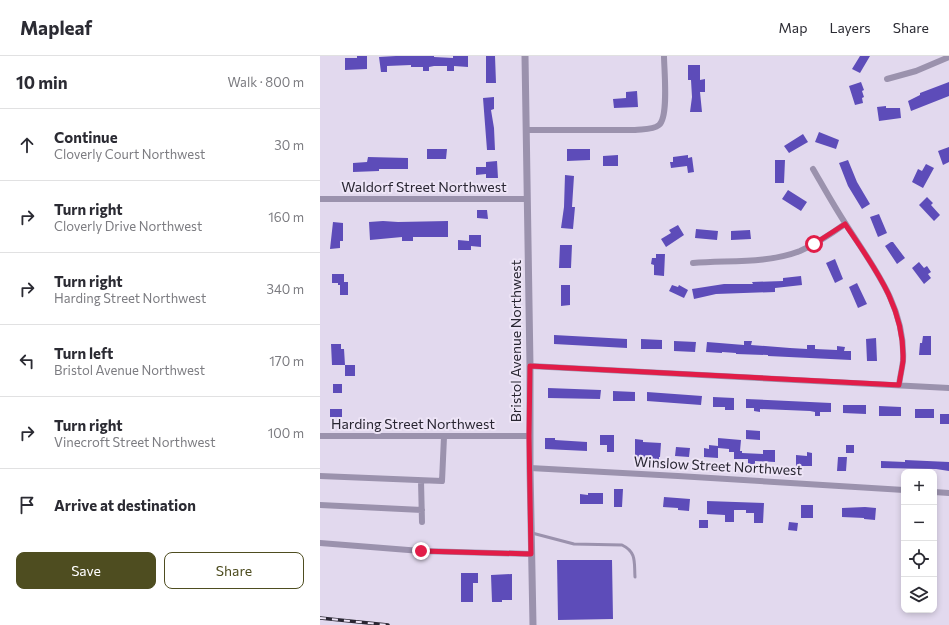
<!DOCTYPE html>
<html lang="en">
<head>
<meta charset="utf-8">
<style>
  :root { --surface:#fff; --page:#f7f7f7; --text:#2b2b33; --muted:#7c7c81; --line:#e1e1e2; --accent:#4e4d20 }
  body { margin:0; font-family:Commissioner,sans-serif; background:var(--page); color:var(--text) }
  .controls { position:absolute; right:12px; bottom:12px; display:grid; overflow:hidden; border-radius:8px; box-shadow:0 2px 6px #0003 }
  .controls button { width:36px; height:36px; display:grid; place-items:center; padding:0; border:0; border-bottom:1px solid var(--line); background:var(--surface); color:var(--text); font:20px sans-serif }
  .stop { position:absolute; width:12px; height:12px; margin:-9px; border:3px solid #e11d48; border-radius:50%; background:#fff }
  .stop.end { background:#e11d48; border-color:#fff; box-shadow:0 1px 4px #0008 }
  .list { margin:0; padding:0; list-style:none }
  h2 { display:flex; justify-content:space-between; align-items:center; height:52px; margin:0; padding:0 16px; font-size:17px }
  h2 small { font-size:13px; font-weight:400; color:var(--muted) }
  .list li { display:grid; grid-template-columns:26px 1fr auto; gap:12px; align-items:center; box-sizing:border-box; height:72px; padding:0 16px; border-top:1px solid var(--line) }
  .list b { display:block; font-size:15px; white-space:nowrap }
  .list p { margin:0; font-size:13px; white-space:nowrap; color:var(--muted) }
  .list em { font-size:13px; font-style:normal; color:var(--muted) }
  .actions { display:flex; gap:8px; padding:12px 16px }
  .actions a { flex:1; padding:9px 0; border:1px solid var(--accent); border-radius:8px; text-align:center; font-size:14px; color:var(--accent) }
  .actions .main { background:var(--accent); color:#fff }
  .icon { flex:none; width:22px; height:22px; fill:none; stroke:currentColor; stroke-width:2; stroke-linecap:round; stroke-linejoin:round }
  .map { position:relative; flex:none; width:629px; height:569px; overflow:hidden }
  header { display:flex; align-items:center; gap:24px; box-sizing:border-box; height:56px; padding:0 20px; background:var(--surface); border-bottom:1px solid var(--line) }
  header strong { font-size:19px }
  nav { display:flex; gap:22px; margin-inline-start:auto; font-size:14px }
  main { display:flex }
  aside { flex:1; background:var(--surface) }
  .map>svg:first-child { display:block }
</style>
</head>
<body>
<header>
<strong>Mapleaf</strong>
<nav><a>Map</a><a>Layers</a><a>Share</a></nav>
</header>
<main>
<aside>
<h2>10 min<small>Walk · 800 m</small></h2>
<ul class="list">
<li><svg class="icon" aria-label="ahead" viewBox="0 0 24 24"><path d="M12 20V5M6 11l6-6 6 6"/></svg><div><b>Continue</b><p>Cloverly Court Northwest</p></div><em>30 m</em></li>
<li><svg class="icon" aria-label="right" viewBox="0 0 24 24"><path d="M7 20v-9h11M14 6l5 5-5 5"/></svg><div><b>Turn right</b><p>Cloverly Drive Northwest</p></div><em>160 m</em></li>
<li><svg class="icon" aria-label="right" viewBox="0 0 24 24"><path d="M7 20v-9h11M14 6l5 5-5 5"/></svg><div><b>Turn right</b><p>Harding Street Northwest</p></div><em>340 m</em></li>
<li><svg class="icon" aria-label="left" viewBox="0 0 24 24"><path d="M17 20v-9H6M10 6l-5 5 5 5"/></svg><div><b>Turn left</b><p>Bristol Avenue Northwest</p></div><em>170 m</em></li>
<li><svg class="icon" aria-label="right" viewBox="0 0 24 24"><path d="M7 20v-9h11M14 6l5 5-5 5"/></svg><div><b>Turn right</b><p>Vinecroft Street Northwest</p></div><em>100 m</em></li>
<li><svg class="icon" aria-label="arrive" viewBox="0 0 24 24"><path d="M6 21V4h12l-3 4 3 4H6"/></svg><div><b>Arrive at destination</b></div></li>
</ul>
<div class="actions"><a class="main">Save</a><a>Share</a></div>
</aside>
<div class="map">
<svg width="629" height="569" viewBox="0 0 629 569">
  <rect width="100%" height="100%" fill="#e2d9ee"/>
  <!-- building -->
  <path fill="#5d4cb9" d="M37,0H47V13L25,14V2H37Z
    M76,0H114V1L133,2V0H148V11L134,10V15H127V10H114L109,11V15H103V11H91V9L67,10V16H61L59,1Z
    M166,0H175L176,27H166Z
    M540,0H550L540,17L532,13Z
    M368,9H380V24L385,23V36H380L382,56H370L372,41L371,24H368Z
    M541,26L544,34L542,35L544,41L542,42L543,47L535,49L529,30Z
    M629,26V40L591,55L588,45L600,39V37Z
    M317,35L318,51L294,52L293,43L306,42V36Z
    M174,41V53L171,54L174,72L175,94H167L163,42Z
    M566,50V52H580L581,62L559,65L557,51Z
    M499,76L519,84L516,93L495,86Z
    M483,78L488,86L469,97L464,90Z
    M629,91V106L623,109L618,95Z
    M107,93H127L126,103H107Z
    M247,93H270V104L247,105Z
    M298,99V110H283V100Z
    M368,99V102L372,101L374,116L368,117L367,110L351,112L350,106H353V101Z
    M48,101L88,102V113H59V115L33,116V107L47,106Z
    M455,104H465L464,127H455Z
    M528,104L537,126L550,148L542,153L528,130L519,107Z
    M177,105L178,122H166V118L156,119V111H166V106Z
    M606,108L614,112L603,132L592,126L598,113L602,115Z
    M245,119L254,120L252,151H255L253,173L241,172L244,151Z
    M468,134L487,146L481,155L462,143Z
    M607,141L613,147L611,149L620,159L614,165L599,149Z
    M157,154H167L168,163L157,162Z
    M559,158L567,177L558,181L550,161Z
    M63,165L78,166L128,165V181H93V185H82V181L50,184L49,166Z
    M13,166L23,167V185H20V192L10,193Z
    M358,169L364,179L346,191L341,183L351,177L349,174Z
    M376,173L398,175L397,184L375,182Z
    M430,174L431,183L411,184V175Z
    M149,179H161V191L151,190V194H138V184L149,185Z
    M571,186H573L585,202L577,208L565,190Z
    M240,189H252L251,212H239Z
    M336,198H345L344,220L334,219V209L331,208L332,202H336Z
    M515,203L523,223L515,227L506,207Z
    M599,206L604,212L607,210L611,216L608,218L611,222L604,228L592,212Z
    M12,218H24V226H28V239H20V229H18V227H12Z
    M481,220L482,229L455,232V236L396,238L374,243L372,233L404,228H433L432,226L463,225V222Z
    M537,227L547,248L538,252L529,231Z
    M241,229H250V249L241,250Z
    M352,229L358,231L359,229L368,234L364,242L349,235Z
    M234,279L307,283V292L234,288Z
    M603,280H611V299H599L600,287H602Z
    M556,282L557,305H547L546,283Z
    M321,283L342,284V293H321Z
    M354,285L376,286L375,296L354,295Z
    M424,285H432L431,289L470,292L487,293V289H495V293L517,294V290L525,291L524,295H531V304L448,300V299L416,298V297L402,296V297L386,296L387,286L424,289Z
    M11,288H21V293H24L25,309H12Z
    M25,309H35V320H25Z
    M13,328H22V337H13Z
    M228,332L281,334L280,343L228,342Z
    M293,335L315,336V345H293Z
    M327,336L382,340L381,349L327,345Z
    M393,341L414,342V354H405V351H393Z
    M426,343L511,347V356H500V360H495V356L490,355L440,353V356L434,355V352H426Z
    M523,349H546V358L523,357Z
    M559,350L581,351V360H559Z
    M10,353H22V361H10Z
    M595,353H614V362H595Z
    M620,358H629V368H620Z
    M426,374L440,375V384L426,383Z
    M280,379H294V396H287V389H280Z
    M225,382H235V384L267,386V395L225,393Z
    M398,382L421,384L420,395H422V397L443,398V394H455V406L435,405V408H428V403H414V396H409V393L398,392V402L384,401V392L389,393V389L398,390Z
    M315,383L323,384V386L341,387L340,401H339V405L316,403V400L315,399Z
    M526,389H534V397H526Z
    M356,391L370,392L369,401L355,400Z
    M487,396L492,397V410H476V399L487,400Z
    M518,401H527L526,415H517Z
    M585,404L629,406V415L616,413L561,412V405L585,406Z
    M294,433H303L302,451H294Z
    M268,437H283V448H260V438L268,439Z
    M344,441L370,443L369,455L358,454V452L343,451Z
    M387,445L444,447L443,467H434V457H426V454H414V466H405V459L387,458Z
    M481,449H493V462H481Z
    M545,451L556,452L555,464L544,463V462L522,461V452Z
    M379,464H388V472H379Z
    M469,466L478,467L477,475L468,474Z
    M237,504H292L293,563L238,564Z
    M141,517H158V527H153V546H141Z
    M192,518V544H182V546H172L171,519Z"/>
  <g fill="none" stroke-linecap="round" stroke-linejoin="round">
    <!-- service -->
    <path stroke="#9b92ad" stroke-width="3" d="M212,477L254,488L302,489C317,496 314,507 315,521"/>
    <!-- minor -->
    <path stroke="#9b92ad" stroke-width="6" d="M567,23L596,15L629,1
      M206,74H315C323,73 333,74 339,69C349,61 344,13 344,0
      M493,113C504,132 515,152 527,170C554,212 586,252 583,305C582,313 580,321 579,329
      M0,143H207
      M373,207C408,204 446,208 480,195C496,188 511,178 525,168
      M210,310L629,332
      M0,380H209
      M210,412L358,420L584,434
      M0,420L122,425L124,381
      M101,425L102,466
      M614,436L629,437
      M0,449L102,454
      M0,487L101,495L211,498"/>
    <!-- tertiary -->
    <path stroke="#9b92ad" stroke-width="7" d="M205,0L210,310V412L213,569"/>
    <defs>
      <path id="rail" d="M0,562L68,569"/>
    </defs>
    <!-- rail casing -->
    <use href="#rail" stroke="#292632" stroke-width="3.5"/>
    <!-- rail -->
    <use href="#rail" stroke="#ede4f6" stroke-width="2" stroke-dasharray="6" stroke-linecap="butt"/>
  </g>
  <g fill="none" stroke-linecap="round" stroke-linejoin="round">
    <!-- route -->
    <path stroke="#e11d48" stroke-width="5" d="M101,495L211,498L209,380L210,310L579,329C580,321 582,313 583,305C585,251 554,211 525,168L494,188"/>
  </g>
  <g text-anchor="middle" stroke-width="4" stroke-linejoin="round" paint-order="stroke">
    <!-- street labels -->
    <g font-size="14" fill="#292632" stroke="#ede4f6">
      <text x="104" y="136">Waldorf Street Northwest</text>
      <text transform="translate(196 285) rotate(-90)" y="5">Bristol Avenue Northwest</text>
      <text x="93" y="373">Harding Street Northwest</text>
      <text transform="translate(398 410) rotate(3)" y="5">Winslow Street Northwest</text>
    </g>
  </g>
</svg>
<div class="controls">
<button>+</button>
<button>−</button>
<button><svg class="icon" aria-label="locate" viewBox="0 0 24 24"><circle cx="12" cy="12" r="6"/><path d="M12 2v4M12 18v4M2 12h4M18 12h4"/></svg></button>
<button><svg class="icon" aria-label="layers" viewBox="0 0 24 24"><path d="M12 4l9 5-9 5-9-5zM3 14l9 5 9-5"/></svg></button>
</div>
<div class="stop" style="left:494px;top:188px"></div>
<div class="stop end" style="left:101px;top:495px"></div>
</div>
</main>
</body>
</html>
